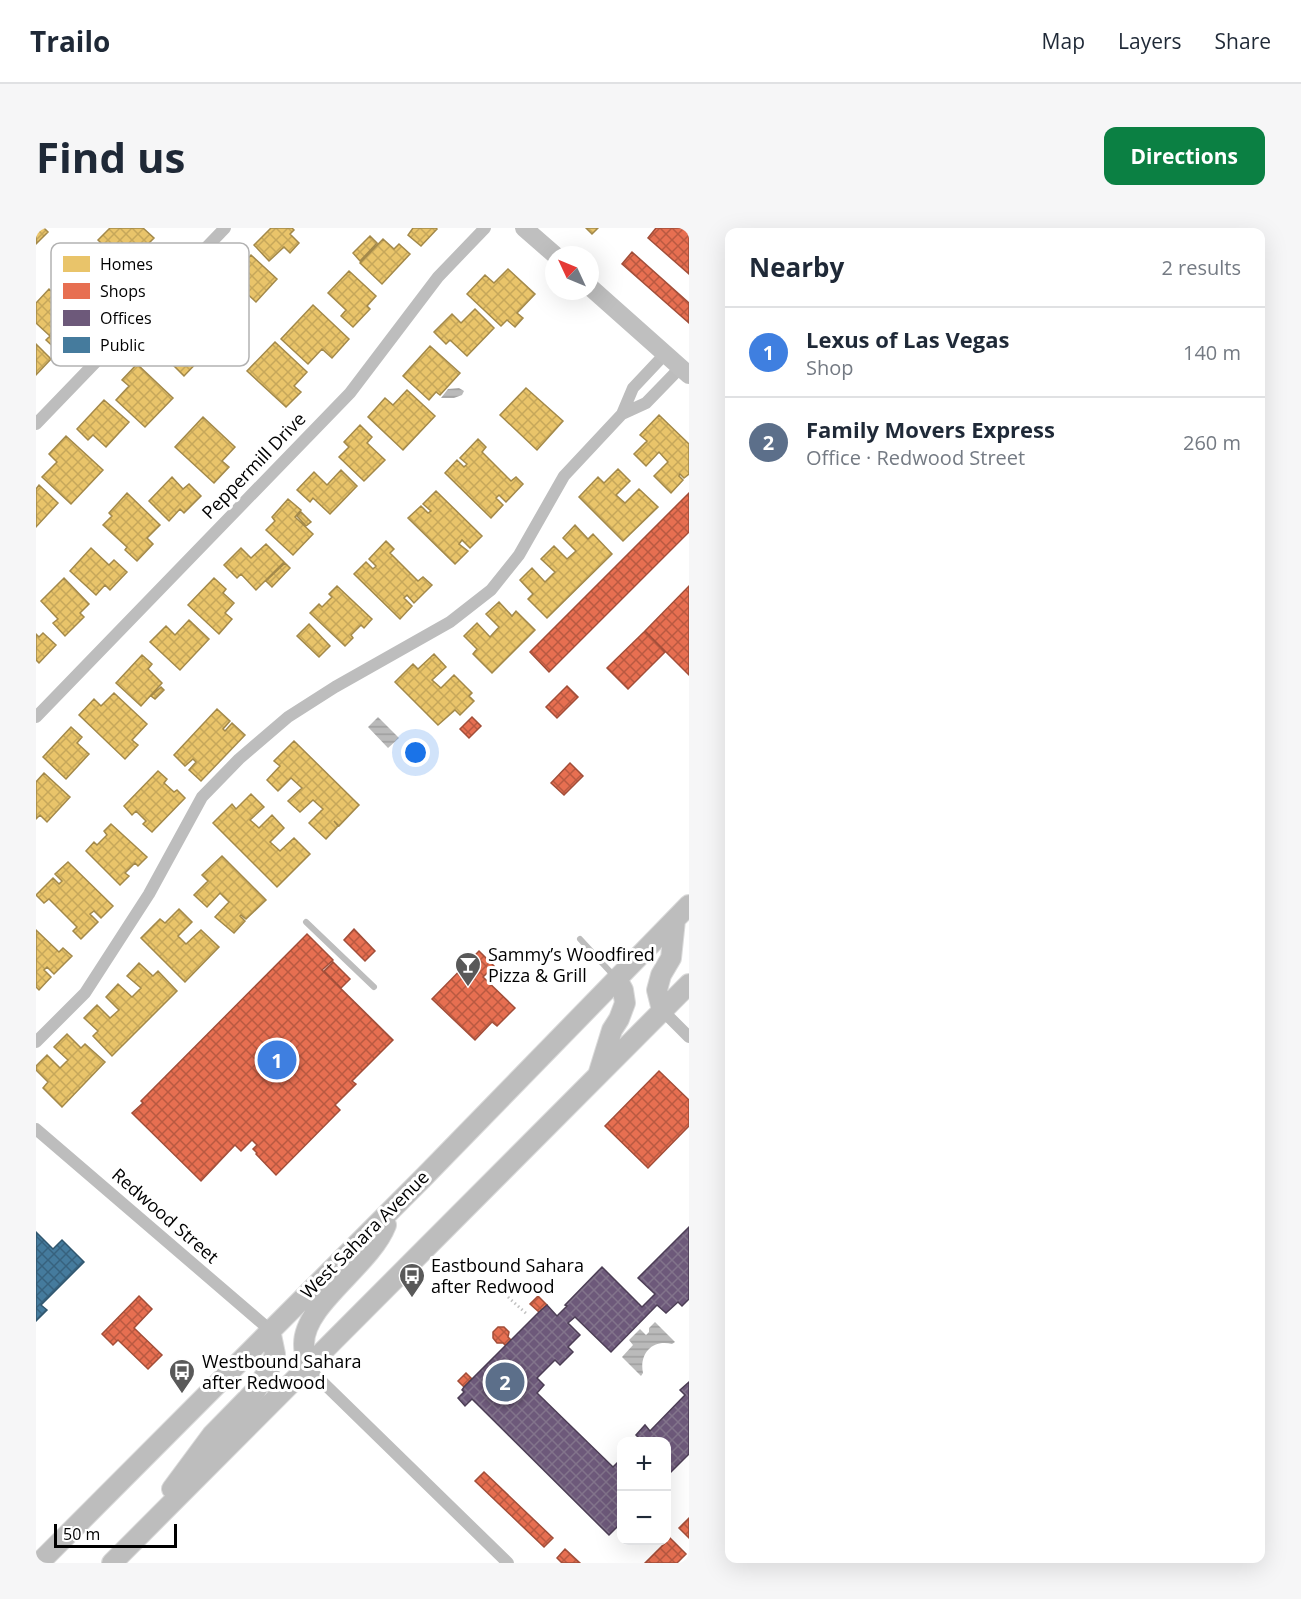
<!DOCTYPE html>
<html lang="en">
<head>
<meta charset="utf-8">
<style>
  :root { --surface:#fff; --page:#f6f6f7; --text:#1f2937; --muted:#747a83; --line:#e0e1e3; --accent:#0b8043 }
  body { margin:0; font-family:"Open Sans",sans-serif; background:var(--page); color:var(--text) }
  .controls { position:absolute; right:18px; bottom:18px; display:grid; overflow:hidden; border-radius:12px; box-shadow:0 6px 24px #0002 }
  .controls button { width:54px; height:54px; display:grid; place-items:center; padding:0; border:0; border-bottom:2px solid var(--line); background:var(--surface); color:var(--text); font:30px sans-serif }
  .compass { position:absolute; left:509px; top:18px; width:54px; height:54px; border-radius:50%; background:var(--surface); box-shadow:0 6px 24px #0002; rotate:314deg }
  .scale { position:absolute; left:18px; bottom:15px; width:123px; box-sizing:border-box; padding-left:6px; border:3px solid #000; border-top:0; font-size:16px; line-height:21px; white-space:nowrap; color:#000; -webkit-text-stroke:4px #fff; paint-order:stroke }
  .you { position:absolute; left:380px; top:525px; width:21px; height:21px; margin:-15px; border:4px solid #fff; border-radius:50%; background:#1a73e8; box-shadow:0 0 0 9px #1a73e833 }
  .badge { display:grid; place-items:center; width:39px; height:39px; border-radius:50%; background:var(--accent); color:#fff; font-size:20px; font-weight:700 }
  .pin { position:absolute; translate:-50% -50%; border:3px solid #fff; box-shadow:0 2px 6px #0006 }
  .list { margin:0; padding:0; list-style:none }
  h2 { display:flex; justify-content:space-between; align-items:center; height:78px; margin:0; padding:0 24px; font-size:26px }
  h2 small { font-size:20px; font-weight:400; color:var(--muted) }
  .list li { display:grid; grid-template-columns:39px 1fr auto; gap:18px; align-items:center; box-sizing:border-box; height:90px; padding:0 24px; border-top:2px solid var(--line) }
  .list b { display:block; font-size:22px; white-space:nowrap }
  .list p { margin:0; font-size:20px; white-space:nowrap; color:var(--muted) }
  .list em { font-size:20px; font-style:normal; color:var(--muted) }
  .map { position:relative; flex:none; width:653px; height:1335px; overflow:hidden; border-radius:12px }
  header { display:flex; align-items:center; gap:36px; box-sizing:border-box; height:84px; padding:0 30px; background:var(--surface); border-bottom:2px solid var(--line) }
  header strong { font-size:28px }
  nav { display:flex; gap:33px; margin-inline-start:auto; font-size:21px }
  .intro { display:flex; align-items:center; justify-content:space-between; box-sizing:border-box; height:144px; padding:0 36px }
  h1 { margin:0; font-size:42px }
  .button { padding:15px 27px; border-radius:12px; background:var(--accent); color:#fff; font-size:21px; font-weight:700 }
  main { display:flex; gap:36px; padding:0 36px }
  aside { flex:1; background:var(--surface); border-radius:12px; box-shadow:0 6px 24px #0002 }
  .map>svg:first-child { display:block }
</style>
</head>
<body>
<header>
<strong>Trailo</strong>
<nav><a>Map</a><a>Layers</a><a>Share</a></nav>
</header>
<div class="intro"><h1>Find us</h1><a class="button">Directions</a></div>
<main>
<div class="map">
<svg width="653" height="1335" viewBox="0 0 653 1335">
  <defs>
    <pattern id="water-rules" width="6" height="5" patternUnits="userSpaceOnUse" patternTransform="scale(1.5)"><rect width="6" height="5" fill="#bababa"/><path d="M0 2.5h6" fill="none" stroke="#9e9e9e"/></pattern>
    <pattern id="homes-cross-hatch" width="8" height="8" patternUnits="userSpaceOnUse" patternTransform="scale(1.5)"><rect width="8" height="8" fill="#e9c46a"/><path d="M0 0l8 8M0 8l8-8" fill="none" stroke="#c6a75a"/></pattern>
    <pattern id="shops-cross-hatch" width="8" height="8" patternUnits="userSpaceOnUse" patternTransform="scale(1.5)"><rect width="8" height="8" fill="#e76f51"/><path d="M0 0l8 8M0 8l8-8" fill="none" stroke="#b95941"/></pattern>
    <pattern id="offices-cross-hatch" width="8" height="8" patternUnits="userSpaceOnUse" patternTransform="scale(1.5)"><rect width="8" height="8" fill="#6d597a"/><path d="M0 0l8 8M0 8l8-8" fill="none" stroke="#82748b"/></pattern>
    <pattern id="public-cross-hatch" width="8" height="8" patternUnits="userSpaceOnUse" patternTransform="scale(1.5)"><rect width="8" height="8" fill="#457b9d"/><path d="M0 0l8 8M0 8l8-8" fill="none" stroke="#37627e"/></pattern>
  </defs>
  <rect width="100%" height="100%" fill="#fff"/>
  <!-- water -->
  <path fill="url(#water-rules)" d="M423,160L428,163L426,167L418,170H405L412,161Z
    M342,489L363,510L352,520L332,499Z
    M619,1094L639,1114L636,1116C616,1111 603,1126 607,1145L605,1148L586,1129L597,1117L593,1112L604,1101L610,1107L613,1104V1100Z"/>
  <!-- homes -->
  <path fill="url(#homes-cross-hatch)" stroke="#a3894a" stroke-width="1.5" d="M0,0H8L12,4L0,16Z
    M74,0H107L118,10L104,24L112,32L97,47L62,12Z
    M235,0H256L258,2L254,6L263,15L254,25L248,19L233,33L218,17Z
    M377,0H400L401,1L385,18L372,7Z
    M550,0H562L556,6Z
    M334,8L341,15L324,33L317,25Z
    M347,11L358,21L363,16L374,26L346,56L324,35Z
    M215,27L241,51L220,74L202,57L197,62L184,51L201,32L206,37Z
    M472,41L499,66L481,85L487,90L479,99L471,92L465,98L431,66L449,47L458,55Z
    M313,43L340,68L331,78L334,81L317,99L305,88L310,82L292,65Z
    M13,61L21,68L24,64L44,83L30,97L39,106L23,124L10,112L14,108L0,95V75Z
    M277,77L313,111L296,130L286,121L272,136L245,111Z
    M439,81L458,100L431,128L414,112L410,116L398,104L416,86L425,95Z
    M144,102L169,126L148,148L131,131L125,137L112,125L130,107L134,111Z
    M239,114L271,144L258,158L265,164L250,179L211,143Z
    M0,116L15,131L0,147Z
    M394,118L424,145L404,167L400,164L393,172L367,148Z
    M101,136L137,170L109,199L80,172L93,158L86,152Z
    M490,160L527,193L501,222L464,187Z
    M371,162L399,188L367,222L332,189L349,170L357,177Z
    M68,172L93,194L70,219L57,207L52,212L41,201Z
    M623,187L653,216V246L648,250L644,246L643,248L647,252L635,265L618,248L632,234L623,224L610,238L598,226L611,213L604,207Z
    M167,189L199,219L186,233L193,239L178,255L139,219Z
    M324,197L336,209L331,215L349,232L328,253L303,229L313,219L308,214Z
    M30,208L67,242L35,276L6,249L21,234L13,226Z
    M442,211L450,219L446,224L475,253L480,249L487,256L470,274L463,267L460,270L467,277L455,290L409,245L421,232L428,239L431,236L424,230Z
    M582,241L594,253L580,267L589,275L603,261L622,279L587,313L543,269L562,249L568,255Z
    M305,242L321,258L294,286L277,270L274,274L261,262L278,244L291,257Z
    M136,249L147,261L153,256L165,268L148,285L144,281L133,293L113,273Z
    M3,257L22,275L0,299V261Z
    M400,263L446,308L434,320L426,312L423,316L432,323L419,336L372,290L385,278L392,285L395,283L387,276Z
    M91,265L124,297L111,310L117,316L101,333L89,322L91,319L67,297L76,288L73,285Z
    M252,271L265,282L259,289L277,306L257,327L230,302L239,293L236,289Z
    M265,284L275,294L270,298L261,288Z
    M539,297L552,311L557,306L576,326L511,390L492,371L497,366L484,352L496,340L509,354L519,344L505,331L518,318L531,331L540,323L527,310Z
    M350,313L358,321L354,325L382,353L387,349L396,357L378,375L371,367L368,370L376,378L364,391L318,346L330,334L337,341L340,338L333,331Z
    M230,316L248,334L220,362L205,346L201,350L188,337L205,320L215,330Z
    M55,320L73,337L78,332L91,344L74,362L69,357L60,367L34,343Z
    M249,335L254,340L236,359L230,353Z
    M28,350L53,376L44,385L48,389L29,408L17,395L22,391L5,373Z
    M178,350L190,361L187,365L198,375L189,385L196,391L183,406L152,377Z
    M301,358L336,391L328,400L325,397L315,407L317,410L309,418L274,385L283,376L286,379L296,369L293,366Z
    M463,374L476,388L480,383L499,402L456,445L437,426L441,421L428,408L441,395L454,409L463,399L450,386Z
    M153,392L173,411L144,442L114,414L130,398L139,407Z
    M273,396L294,418L283,429L261,408Z
    M7,405L20,417L3,435L0,432V406L3,409Z
    M398,426L410,439L396,452L405,460L418,447L436,465L433,468L438,473L424,487L419,482L402,497L359,454L377,436L382,441Z
    M106,427L116,436L112,441L126,455L105,478L80,455Z
    M125,459L128,462L119,471L115,468Z
    M78,465L111,496L96,512L102,517L89,531L43,487L58,471L65,478Z
    M181,481L194,493L187,501L189,503L196,495L209,507L165,553L153,542L160,534L157,531L149,538L138,527Z
    M35,499L46,509L41,515L53,526L30,551L7,529Z
    M258,513L323,577L303,598L298,593L302,598L290,611L273,595L287,581L277,572L264,584L252,573L266,560L255,550L242,563L231,552L244,538L238,533Z
    M122,543L131,551L128,555L138,564L141,562L149,570L116,604L107,596L110,593L100,583L96,587L88,578Z
    M8,545L34,569L11,594L4,587L0,591V554Z
    M215,566L228,579L214,592L223,600L236,587L248,600L234,614L244,623L258,610L274,626L241,659L177,595L196,576L200,581Z
    M75,596L111,629L102,638L99,635L89,645L93,648L84,657L50,623L58,614L61,617L71,607L68,603Z
    M186,628L230,672L210,691L205,687L204,688L209,693L198,705L179,689L193,674L184,665L171,679L158,667L172,653L166,647Z
    M32,634L77,678L65,690L58,683L54,686L62,694L45,711L37,703L41,699L13,671L8,675L0,667L17,650L23,656L26,653L19,646Z
    M143,681L156,694L142,708L150,716L165,702L183,719L149,754L105,710L124,691L129,695Z
    M0,702L23,724L27,720L36,728L18,746L11,739L8,742L15,749L3,762L0,759Z
    M103,735L117,748L122,743L141,763L76,828L57,808L62,803L48,790L61,777L74,790L83,782L70,769L82,756L96,769L105,760L91,748Z
    M31,806L45,820L49,816L69,834L26,879L7,860L12,854L0,842V838L11,827L24,840L32,832L18,819Z"/>
  <!-- shops -->
  <path fill="url(#shops-cross-hatch)" stroke="#a24e39" stroke-width="1.5" d="M620,0H653V46L612,10Z
    M596,24L653,75V95L586,36Z
    M653,265V304L513,444L494,424Z
    M653,358V447L609,403Z
    M609,403L629,424L592,461L571,440Z
    M531,458L542,469L521,490L510,479Z
    M436,489L445,498L433,510L424,501Z
    M534,535L547,548L528,567L515,555Z
    M318,701L339,723L329,733L308,712Z
    M271,706L297,732L286,742L357,812L316,853L320,856L299,877L304,882L240,947L220,926L221,925L217,921L221,917L216,912L205,923L199,917L165,953L96,885L107,875L105,873Z
    M443,723L458,738L447,749L479,780L461,798L456,794L439,812L396,771Z
    M297,734L314,751L305,760L288,743Z
    M623,843L653,872V898L612,940L569,898Z
    M103,1068L116,1081L98,1100L126,1127L112,1141L82,1112L77,1117L66,1106Z
    M502,1068L511,1077L504,1085L494,1076Z
    M462,1099H468L473,1104L472,1109L475,1112L470,1118L467,1115H461L457,1110V1104Z
    M430,1145L436,1151L428,1159L422,1153Z
    M448,1244L517,1310L508,1319L439,1253Z
    M653,1290V1310L643,1300Z
    M634,1310L650,1326L641,1335H609Z
    M529,1321L544,1335H526L521,1330Z"/>
  <!-- offices -->
  <path fill="url(#offices-cross-hatch)" stroke="#4c3e55" stroke-width="1.5" d="M653,999V1071L646,1078L642,1074L630,1085L621,1077L575,1124L539,1089L532,1095L544,1107L532,1119L537,1124L524,1137L519,1132L501,1150L508,1157L501,1165L577,1239L586,1230V1294L573,1307L436,1171L429,1178L422,1170L428,1164L426,1162L428,1159L503,1084L511,1077L521,1088L531,1078L529,1077L566,1039L606,1079L619,1066L602,1050Z
    M653,1154V1226L630,1249V1214H602L604,1211L600,1207L609,1197L614,1203L649,1167L644,1162Z"/>
  <!-- public -->
  <path fill="url(#public-cross-hatch)" stroke="#30566e" stroke-width="1.5" d="M0,1004L17,1021L26,1012L48,1034L5,1077L11,1082L0,1093Z"/>
  <g fill="none" stroke-linecap="round" stroke-linejoin="round">
    <defs>
      <path id="primary" d="M626,782L621,762L625,747L635,730L639,692
        M563,844L576,802L583,791L589,775L587,762L581,751
        M271,1139C270,1132 268,1124 268,1116C268,1076 334,1038 350,997
        M136,1261L176,1207L220,1162L234,1139L239,1126L234,1102
        M3,1335L388,949L653,677
        M76,1335L653,756"/>
    </defs>
    <!-- primary casing -->
    <use href="#primary" stroke="#dbdbdb" stroke-width="22"/>
    <!-- path -->
    <path stroke="#c2c2c2" stroke-width="3" stroke-dasharray="1.5 3" stroke-linecap="butt" d="M472,1069L492,1087"/>
    <!-- service -->
    <path stroke="#bdbdbd" stroke-width="6" d="M270,694L338,759
      M544,711L579,749"/>
    <!-- minor -->
    <path stroke="#bdbdbd" stroke-width="12" d="M586,186L610,175L644,140
      M0,196L189,0
      M0,489L314,165L402,49L449,0
      M626,782L653,809
      M0,814L49,765L113,666L166,569L203,531L252,489L299,459L414,394L455,362L483,327L528,248L586,186L597,160L629,126
      M0,901L234,1102
      M271,1139L472,1335"/>
    <!-- secondary -->
    <path stroke="#bfbfbf" stroke-width="18" d="M488,0L519,27
      M554,59L653,147"/>
    <!-- primary -->
    <use href="#primary" stroke="#bdbdbd" stroke-width="20"/>
  </g>
  <!-- icons -->
  <defs>
    <symbol id="bar-pin" viewBox="-11 -11 22 30"><path d="M0 17L-7.5 6A9.5 9.5 0 1 1 7.5 6Z" fill="#595959" stroke="#fff"/><path d="M-6-5H6L.8 .8V4.5H3.5V6h-7V4.5H-.8V.8Z" fill="#fff"/></symbol>
    <symbol id="bus-pin" viewBox="-11 -11 22 30"><path d="M0 17L-7.5 6A9.5 9.5 0 1 1 7.5 6Z" fill="#595959" stroke="#fff"/><path d="M-5-6H5V4H4V6H2V4H-2V6H-4V4H-5ZM-3.5-4V0h7V-4ZM-3.5 1.2v1.5H-2V1.2ZM2 1.2v1.5H3.5V1.2Z" fill="#fff"/></symbol>
  </defs>
  <g fill-rule="evenodd">
    <use href="#bar-pin" x="417" y="722" width="30" height="40"/>
    <use href="#bus-pin" x="361" y="1033" width="30" height="40"/>
    <use href="#bus-pin" x="131" y="1129" width="30" height="40"/>
  </g>
  <g text-anchor="middle" stroke-width="6" stroke-linejoin="round" paint-order="stroke">
    <!-- street labels -->
    <g font-size="18" fill="#000" stroke="#fff">
      <text transform="translate(218 238) rotate(-46)" y="6">Peppermill Drive</text>
      <text transform="translate(129 988) rotate(41)" y="6">Redwood Street</text>
      <text transform="translate(329 1007) rotate(-45)" y="6">West Sahara Avenue</text>
    </g>
    <!-- poi labels -->
    <g font-size="18" fill="#000" stroke="#fff" text-anchor="start">
      <text x="452" y="733">Sammy’s Woodfired<tspan x="452" dy="21">Pizza &amp; Grill</tspan></text>
      <text x="395" y="1044">Eastbound Sahara<tspan x="395" dy="21">after Redwood</tspan></text>
      <text x="166" y="1140">Westbound Sahara<tspan x="166" dy="21">after Redwood</tspan></text>
    </g>
  </g>
  <!-- legend -->
  <rect x="15" y="15" width="198" height="123" rx="9" fill="#fff" stroke="#b2b2b2" stroke-width="1.5"/>
  <rect x="27" y="28" width="27" height="16" fill="#e9c46a"/>
  <rect x="27" y="55" width="27" height="16" fill="#e76f51"/>
  <rect x="27" y="82" width="27" height="16" fill="#6d597a"/>
  <rect x="27" y="109" width="27" height="16" fill="#457b9d"/>
  <g font-size="16" fill="#000">
    <text x="64" y="42">Homes</text>
    <text x="64" y="69">Shops</text>
    <text x="64" y="96">Offices</text>
    <text x="64" y="123">Public</text>
  </g>
</svg>
<div class="controls">
<button>+</button>
<button>−</button>
</div>
<svg class="compass" viewBox="-18 -18 36 36"><path d="M0-13l5 13h-10z" fill="#e53935"/><path d="M0 13l5-13h-10z" fill="#747a83"/></svg>
<div class="scale">50 m</div>
<div class="you"></div>
<div class="pin badge" style="left:241px;top:832px;background:#3f7fe0">1</div>
<div class="pin badge" style="left:469px;top:1154px;background:#5c6f8a">2</div>
</div>
<aside>
<h2>Nearby<small>2 results</small></h2>
<ul class="list">
<li><span class="badge" style="background:#3f7fe0">1</span><div><b>Lexus of Las Vegas</b><p>Shop</p></div><em>140 m</em></li>
<li><span class="badge" style="background:#5c6f8a">2</span><div><b>Family Movers Express</b><p>Office · Redwood Street</p></div><em>260 m</em></li>
</ul>
</aside>
</main>
</body>
</html>
